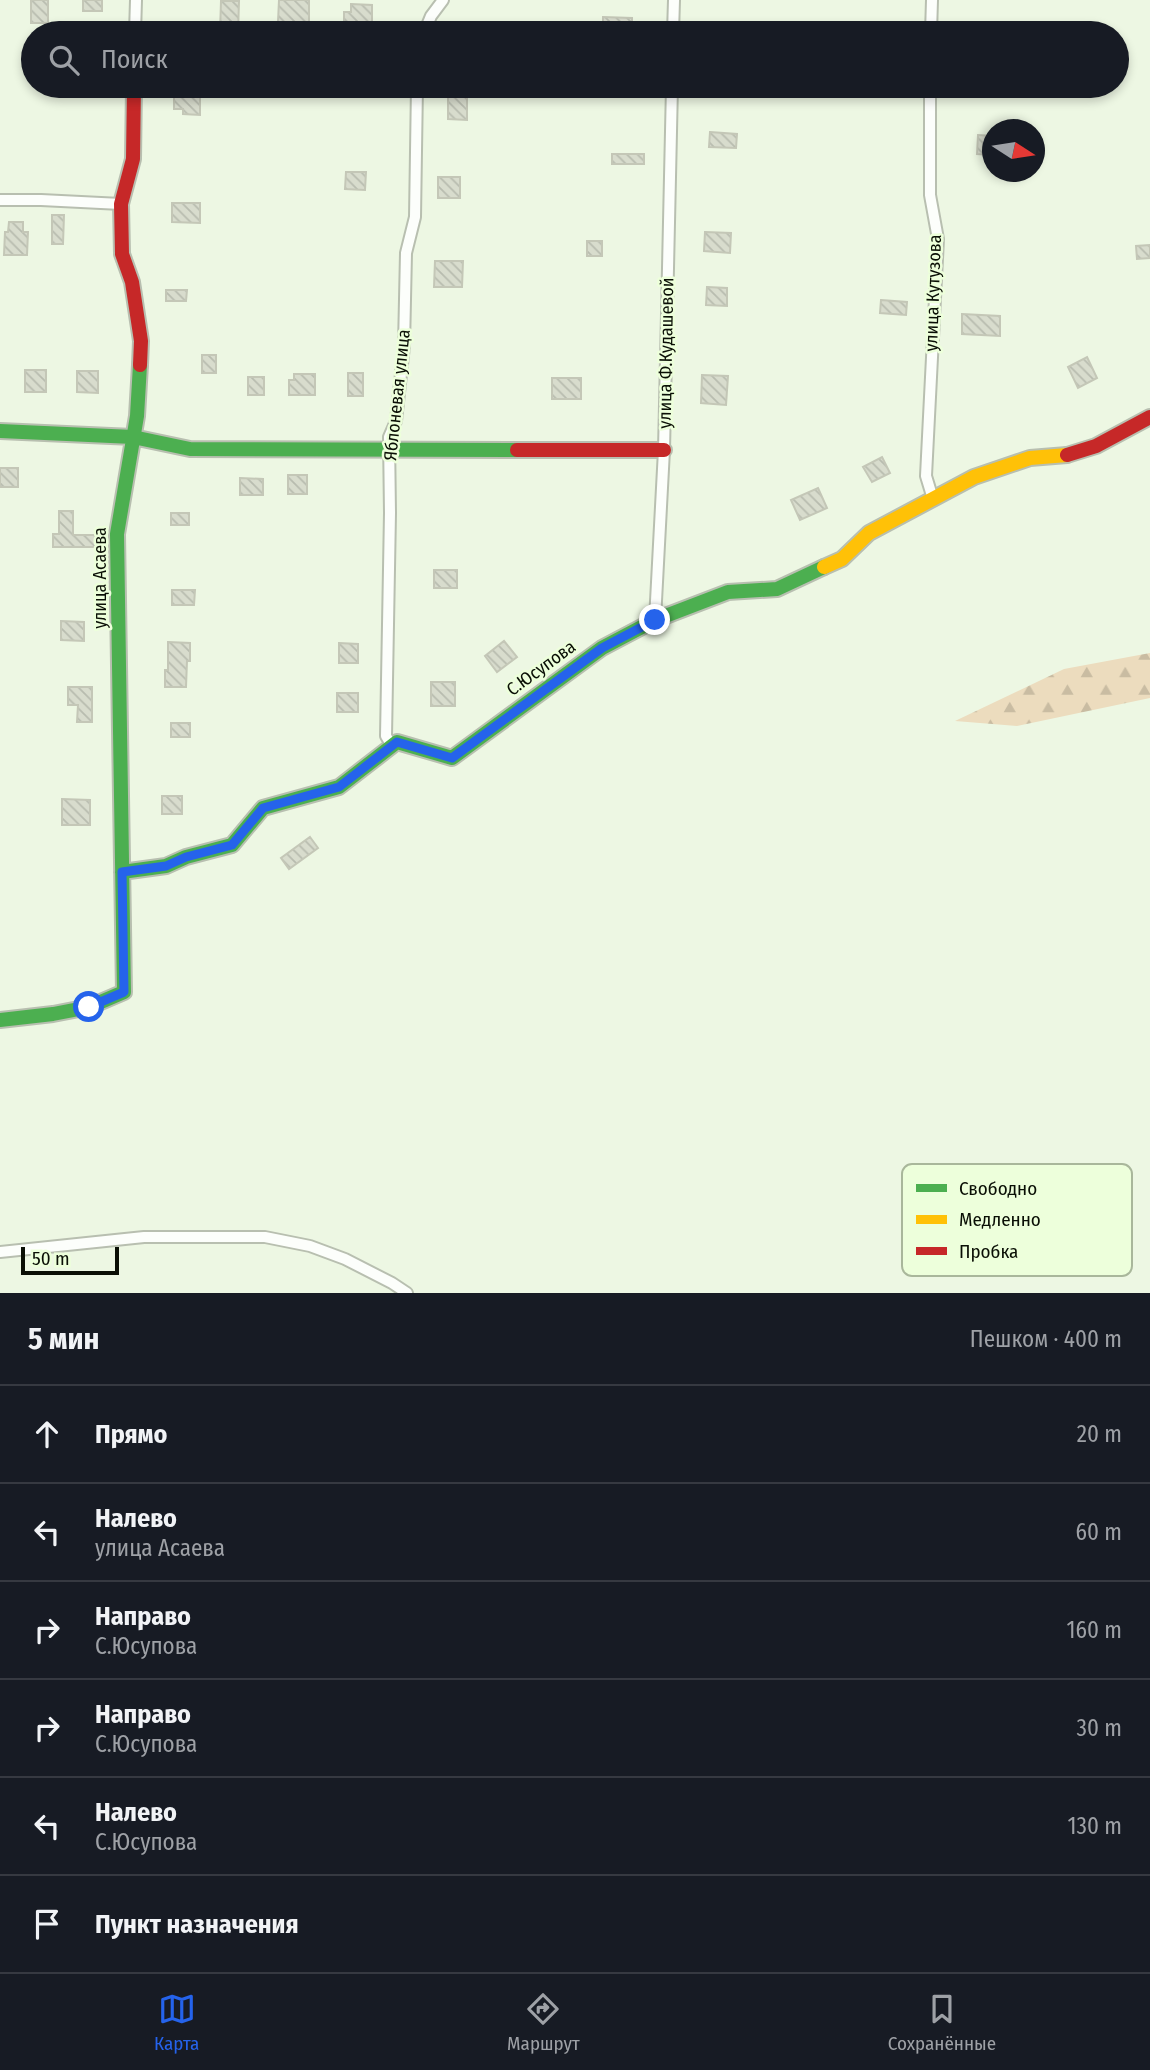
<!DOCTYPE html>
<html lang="ru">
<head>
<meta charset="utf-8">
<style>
  :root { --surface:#171b24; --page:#20242c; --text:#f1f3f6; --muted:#9ea1a6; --line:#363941; --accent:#2563eb }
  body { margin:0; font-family:"Fira Sans Condensed",sans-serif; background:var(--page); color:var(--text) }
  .compass { position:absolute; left:982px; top:119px; width:63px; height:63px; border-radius:50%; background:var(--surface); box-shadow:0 4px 10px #0003; rotate:102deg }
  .scale { position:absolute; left:21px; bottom:18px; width:98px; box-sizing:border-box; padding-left:7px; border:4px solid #0a0f05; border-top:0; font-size:19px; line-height:24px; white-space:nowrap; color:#0a0f05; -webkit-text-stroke:5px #edffdb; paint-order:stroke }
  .stop { position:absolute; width:21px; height:21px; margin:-16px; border:5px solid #2563eb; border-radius:50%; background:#fff }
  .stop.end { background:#2563eb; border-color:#fff; box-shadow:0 2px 7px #0008 }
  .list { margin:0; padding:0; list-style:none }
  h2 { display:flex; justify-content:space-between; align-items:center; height:91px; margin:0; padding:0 28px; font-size:30px }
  h2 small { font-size:23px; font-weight:400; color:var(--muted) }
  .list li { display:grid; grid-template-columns:46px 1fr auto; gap:21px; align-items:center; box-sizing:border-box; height:98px; padding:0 28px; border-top:2px solid var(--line) }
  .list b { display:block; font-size:26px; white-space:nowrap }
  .list p { margin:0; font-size:23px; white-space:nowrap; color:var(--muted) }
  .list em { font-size:23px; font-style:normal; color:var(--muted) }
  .icon { flex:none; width:38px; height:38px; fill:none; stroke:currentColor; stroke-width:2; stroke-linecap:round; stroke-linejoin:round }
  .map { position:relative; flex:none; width:1150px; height:1293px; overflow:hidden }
  .search { position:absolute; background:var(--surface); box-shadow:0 4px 10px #0003; left:21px; right:21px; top:21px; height:77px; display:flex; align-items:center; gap:18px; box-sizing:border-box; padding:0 24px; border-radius:38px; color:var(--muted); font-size:26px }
  .sheet { height:679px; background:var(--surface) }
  nav { display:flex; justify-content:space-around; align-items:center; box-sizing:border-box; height:98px; border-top:2px solid var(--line); background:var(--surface); font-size:19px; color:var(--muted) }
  nav a { display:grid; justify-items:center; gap:4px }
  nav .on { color:var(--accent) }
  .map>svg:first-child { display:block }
</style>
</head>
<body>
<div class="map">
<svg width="1150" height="1293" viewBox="0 0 1150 1293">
  <defs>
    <pattern id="forest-firs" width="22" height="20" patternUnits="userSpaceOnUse" patternTransform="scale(1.75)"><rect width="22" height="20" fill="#ecdcbe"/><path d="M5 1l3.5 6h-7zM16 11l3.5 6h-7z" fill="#c9bca2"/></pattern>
    <pattern id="building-back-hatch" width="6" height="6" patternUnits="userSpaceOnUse" patternTransform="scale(1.75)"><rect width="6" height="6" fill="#d8dccd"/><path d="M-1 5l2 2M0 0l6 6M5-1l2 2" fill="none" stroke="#b8bcaf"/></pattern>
  </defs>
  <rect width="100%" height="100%" fill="#edf7e3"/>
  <!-- forest -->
  <path fill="url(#forest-firs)" d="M1150,653V698L1017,726L955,721L1064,669Z"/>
  <!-- building -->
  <path fill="url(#building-back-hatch)" stroke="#c4c7b7" stroke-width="2" d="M31,0H48V23H31Z
    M83,0H102V11H83Z
    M279,0H309V23L278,22Z
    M221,1H239L238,33H220Z
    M351,4L372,5V28L344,27V12H351Z
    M603,17L632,18V33H603Z
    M174,88H200V115L183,114V109H174Z
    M448,95L467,96V120L448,119Z
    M710,132L737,134L736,148L709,147Z
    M978,135L992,136V155L977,154Z
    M612,154H644V164H612Z
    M346,172H366L365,190L345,189Z
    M438,177H460V198H438Z
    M172,203H200V223L172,222Z
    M52,215H64L63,244H52Z
    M9,222H23V232H28L27,255H4L5,232H8Z
    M705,232L731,233L730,253L704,251Z
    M587,241H602V256H587Z
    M1150,245V258L1137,259L1136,246Z
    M435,261H463L462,287H434Z
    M707,287L727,288V306L706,305Z
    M166,290H187L186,301H166Z
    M881,300L907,302L906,315L880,313Z
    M962,314L1000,316V336L962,334Z
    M202,355H216V373H202Z
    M1087,357L1097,378L1078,388L1068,367Z
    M25,370H46V392H25Z
    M77,371H98V393L77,392Z
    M348,373H363V396H348Z
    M294,374H315V395H289V380H294Z
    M702,375L728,376L726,405L701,403Z
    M248,377H264V395H248Z
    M552,378H581V399H552Z
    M882,457L890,473L872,482L863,467Z
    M0,468H18V487H0Z
    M288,475H307V494H288Z
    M240,478L263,479V495H240Z
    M818,488L827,508L800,520L791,500Z
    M59,511H73V535H103V547H53V534H59Z
    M171,513H189V525H171Z
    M434,570H457V588H434Z
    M172,590H195L194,605H172Z
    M61,621L84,622V641L61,640Z
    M504,641L517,657L497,672L485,656Z
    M168,642L190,643V661H187L186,687H165V670H168Z
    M339,643L358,644V663H339Z
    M431,682H455V706H431Z
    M68,687H92V722H77L78,705H68Z
    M337,693H358V712H337Z
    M171,723H190V737H171Z
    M162,796H182V814H162Z
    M62,799L90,800V825H62Z
    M310,837L318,848L289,869L281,858Z"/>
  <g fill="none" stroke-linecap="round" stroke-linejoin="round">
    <defs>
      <path id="street" d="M135,33L136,0
        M424,33L431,16L443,0
        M673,33L674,0
        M931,33L932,0
        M930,86V195L938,239L926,476L933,499
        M0,200H41L121,204
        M655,620L664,450L672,86
        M392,746L386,736L390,513L389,437L396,421L404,346L406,253L415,217L417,86
        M0,1252L144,1237H265L310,1246L345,1259L392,1283L407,1293"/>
      <path id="fast" d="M0,431L133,437L190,449L517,450
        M122,872L166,866L186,857L232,845L263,808L339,787L397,742L452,758L602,648L655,620L728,592L777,589L824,567
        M0,1020L53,1014L89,1007L124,992L117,534L137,416L140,365"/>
      <path id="slow" d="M824,567L842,559L869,533L974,477L1030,458L1067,455"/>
      <path id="jam" d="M134,86L133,159L121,204L122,254L132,282L141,341L140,365
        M517,450H664
        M1067,455L1096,446L1150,417"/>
    </defs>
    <!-- street casing -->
    <use href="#street" stroke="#b8bfb0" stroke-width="14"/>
    <!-- fast casing -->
    <use href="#fast" stroke="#b8bfb0" stroke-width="18"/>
    <!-- slow casing -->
    <use href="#slow" stroke="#b8bfb0" stroke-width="18"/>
    <!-- jam casing -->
    <use href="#jam" stroke="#b8bfb0" stroke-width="18"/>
    <!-- street -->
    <use href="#street" stroke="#fcfefb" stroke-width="10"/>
    <!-- fast -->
    <use href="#fast" stroke="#4caf50" stroke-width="14"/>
    <!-- slow -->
    <use href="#slow" stroke="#ffc107" stroke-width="14"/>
    <!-- jam -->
    <use href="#jam" stroke="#c62828" stroke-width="14"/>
  </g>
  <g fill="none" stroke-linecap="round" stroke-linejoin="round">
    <!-- route -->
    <path stroke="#2563eb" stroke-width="9" d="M89,1007L124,992L122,872L166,866L186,857L232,845L263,808L339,787L397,742L452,758L602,648L655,620"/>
  </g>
  <g text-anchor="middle" stroke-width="5" stroke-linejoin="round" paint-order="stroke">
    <!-- street labels -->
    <g font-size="18" fill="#0a0f05" stroke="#edffdb">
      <text transform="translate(933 293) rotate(-88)" y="6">улица Кутузова</text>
      <text transform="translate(666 353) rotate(-89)" y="6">улица Ф.Кудашевой</text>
      <text transform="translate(397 395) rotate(-84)" y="6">Яблоневая улица</text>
      <text transform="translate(100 578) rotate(-90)" y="6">улица Асаева</text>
      <text transform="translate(541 668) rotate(-36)" y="6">С.Юсупова</text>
    </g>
  </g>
  <!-- legend -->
  <rect x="902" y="1164" width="230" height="112" rx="10" fill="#edffdb" stroke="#a9b79b" stroke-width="2"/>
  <rect x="916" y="1184" width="31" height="8" fill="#4caf50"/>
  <rect x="916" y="1215" width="31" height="9" fill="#ffc107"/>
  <rect x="916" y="1247" width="31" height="8" fill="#c62828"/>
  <g font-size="19" fill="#0a0f05">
    <text x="959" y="1195">Свободно</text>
    <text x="959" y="1226">Медленно</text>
    <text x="959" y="1258">Пробка</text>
  </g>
</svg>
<svg class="compass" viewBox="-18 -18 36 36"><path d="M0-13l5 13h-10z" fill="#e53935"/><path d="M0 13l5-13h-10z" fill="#9ea1a6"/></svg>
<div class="scale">50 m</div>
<div class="stop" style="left:89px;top:1007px"></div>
<div class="stop end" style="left:655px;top:620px"></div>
<div class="search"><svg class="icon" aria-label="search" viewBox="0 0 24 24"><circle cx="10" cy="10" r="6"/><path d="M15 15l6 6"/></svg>Поиск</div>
</div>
<section class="sheet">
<h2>5 мин<small>Пешком · 400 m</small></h2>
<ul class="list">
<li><svg class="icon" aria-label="ahead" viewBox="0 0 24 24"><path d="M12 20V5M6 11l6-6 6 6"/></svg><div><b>Прямо</b></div><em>20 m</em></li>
<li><svg class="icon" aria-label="left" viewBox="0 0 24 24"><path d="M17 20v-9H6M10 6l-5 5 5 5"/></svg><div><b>Налево</b><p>улица Асаева</p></div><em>60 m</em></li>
<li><svg class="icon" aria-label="right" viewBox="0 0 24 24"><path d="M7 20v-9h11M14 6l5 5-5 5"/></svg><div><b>Направо</b><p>С.Юсупова</p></div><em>160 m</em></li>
<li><svg class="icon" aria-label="right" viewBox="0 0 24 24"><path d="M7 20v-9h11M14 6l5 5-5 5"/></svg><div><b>Направо</b><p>С.Юсупова</p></div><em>30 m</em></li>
<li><svg class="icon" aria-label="left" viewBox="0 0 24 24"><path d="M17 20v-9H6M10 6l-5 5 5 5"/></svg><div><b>Налево</b><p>С.Юсупова</p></div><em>130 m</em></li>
<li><svg class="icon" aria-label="arrive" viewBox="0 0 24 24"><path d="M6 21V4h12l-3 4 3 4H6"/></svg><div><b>Пункт назначения</b></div></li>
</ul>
</section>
<nav>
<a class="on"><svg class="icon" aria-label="map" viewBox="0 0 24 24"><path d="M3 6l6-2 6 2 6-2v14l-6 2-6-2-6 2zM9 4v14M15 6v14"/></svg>Карта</a>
<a><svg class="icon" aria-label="directions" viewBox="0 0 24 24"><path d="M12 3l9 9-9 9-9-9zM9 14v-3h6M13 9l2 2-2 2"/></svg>Маршрут</a>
<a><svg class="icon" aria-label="saved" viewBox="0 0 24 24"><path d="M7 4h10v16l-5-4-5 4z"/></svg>Сохранённые</a>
</nav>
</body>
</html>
